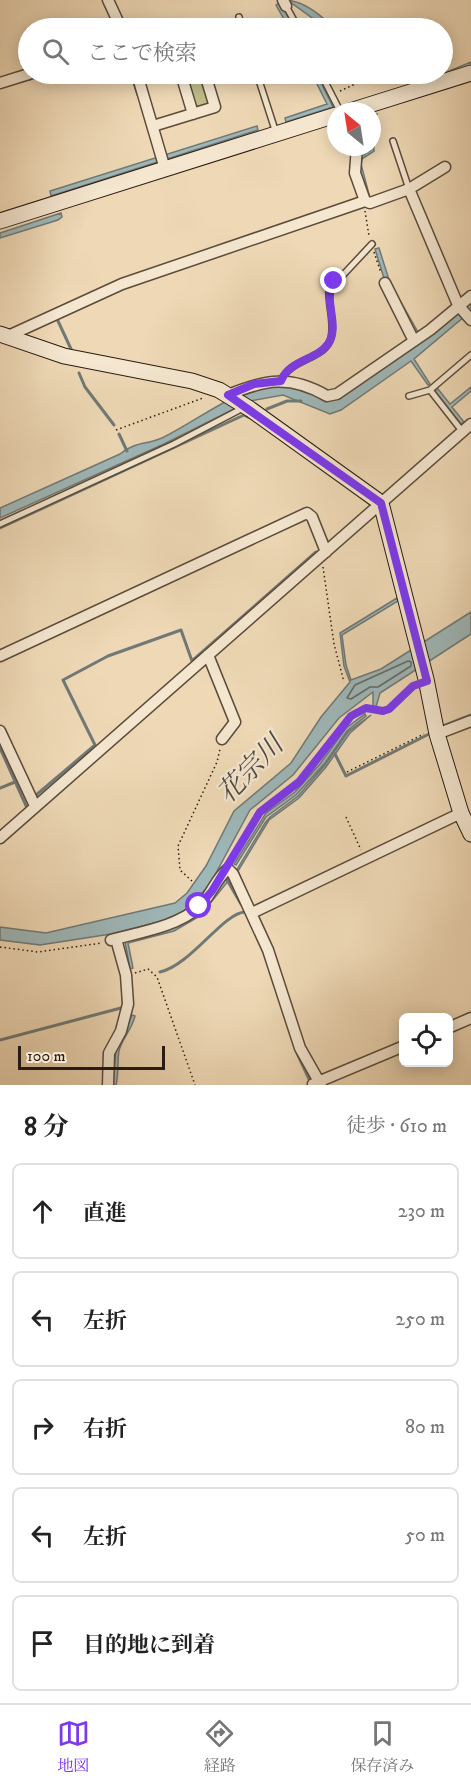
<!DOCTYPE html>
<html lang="ja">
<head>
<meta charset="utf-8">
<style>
  :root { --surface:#fff; --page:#f6f6f6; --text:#222; --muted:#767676; --line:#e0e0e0; --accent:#7c3aed }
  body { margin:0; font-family:"IM FELL DW Pica","Noto Serif JP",serif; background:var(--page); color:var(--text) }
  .controls { position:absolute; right:18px; bottom:18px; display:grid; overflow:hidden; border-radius:9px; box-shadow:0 3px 15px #0003 }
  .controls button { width:54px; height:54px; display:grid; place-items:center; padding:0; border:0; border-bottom:2px solid var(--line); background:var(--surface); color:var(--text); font:30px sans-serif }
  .compass { position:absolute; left:327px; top:102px; width:54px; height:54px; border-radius:50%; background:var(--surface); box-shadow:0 3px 15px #0003; rotate:330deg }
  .scale { position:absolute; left:18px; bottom:15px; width:147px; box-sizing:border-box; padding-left:6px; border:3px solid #2a1c12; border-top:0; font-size:16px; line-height:21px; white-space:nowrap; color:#2a1c12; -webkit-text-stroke:4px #f4e6cf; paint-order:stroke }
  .stop { position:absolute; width:18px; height:18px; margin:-14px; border:4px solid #7c3aed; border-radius:50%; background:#fff }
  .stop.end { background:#7c3aed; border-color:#fff; box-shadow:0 2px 6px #0008 }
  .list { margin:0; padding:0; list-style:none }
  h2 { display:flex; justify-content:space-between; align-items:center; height:78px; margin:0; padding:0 24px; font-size:26px }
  h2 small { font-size:20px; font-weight:400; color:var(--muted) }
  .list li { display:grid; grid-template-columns:39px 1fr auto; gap:18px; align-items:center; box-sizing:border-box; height:96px; margin:0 12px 12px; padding:0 12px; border:2px solid var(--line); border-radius:9px }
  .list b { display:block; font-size:22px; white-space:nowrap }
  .list em { font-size:20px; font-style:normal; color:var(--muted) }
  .icon { flex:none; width:33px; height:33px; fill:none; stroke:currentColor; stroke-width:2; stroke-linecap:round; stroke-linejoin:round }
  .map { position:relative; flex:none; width:471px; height:1085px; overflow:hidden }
  .search { position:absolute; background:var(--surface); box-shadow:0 3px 15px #0003; left:18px; right:18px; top:18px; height:66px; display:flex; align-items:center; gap:15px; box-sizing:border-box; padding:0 21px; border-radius:33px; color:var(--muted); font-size:22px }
  .sheet { height:618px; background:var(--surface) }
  nav { display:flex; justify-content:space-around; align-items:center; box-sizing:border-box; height:84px; border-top:2px solid var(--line); background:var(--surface); font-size:16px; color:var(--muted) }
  nav a { display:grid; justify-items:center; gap:3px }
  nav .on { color:var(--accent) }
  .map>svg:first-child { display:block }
</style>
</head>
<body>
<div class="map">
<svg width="471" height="1085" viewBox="0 0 471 1085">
  <rect width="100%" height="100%" fill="#eed8b5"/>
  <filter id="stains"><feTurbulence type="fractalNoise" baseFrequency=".00333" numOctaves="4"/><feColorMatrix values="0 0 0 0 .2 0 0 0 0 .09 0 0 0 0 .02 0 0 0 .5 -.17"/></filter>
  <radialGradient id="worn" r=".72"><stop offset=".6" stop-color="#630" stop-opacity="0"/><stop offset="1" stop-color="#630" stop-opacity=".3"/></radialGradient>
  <!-- green -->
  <path fill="#c0bc88" stroke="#756c4d" stroke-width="1.5" d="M196,74H201L210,104L199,108L194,104L187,77Z"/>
  <!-- water -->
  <path fill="#9eb7b8" stroke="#707976" stroke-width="1.5" d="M284,0C304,0 321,16 335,28H326L290,2L283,7L294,28H289L276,5Z
    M471,62V67L438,78L406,74H442Z
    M312,74H317L333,107L286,122L285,118L327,104Z
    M375,114H377L373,130L374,151L362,159L361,164L370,198L368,199L360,173V157L371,150Z
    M257,126L258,130L51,196L50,191Z
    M61,213L62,217L58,220L0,238V233Z
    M379,248L390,283L422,339L471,298V311L414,359L430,384L428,385L411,361L341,410L330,414L283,395L250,401L164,444L0,518V508L120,454C136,441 146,445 162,438C217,411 262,362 325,399L418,342L386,285L375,249Z
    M471,387V391L452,407L464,422L461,424L435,391L438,389L450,404Z
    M397,598L398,601L342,635L346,665L351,680L381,669L471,612V634L380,693L376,707H373V692L339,718L293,775L250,810L210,884L189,908L170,919L111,934L40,945L0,940V927L46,933L175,903L187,893L206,866L234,811L291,763L321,717L350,682L344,666L340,633Z
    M365,714L366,716L347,731L325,763L296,795L266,817L236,865L234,864L266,813L295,792L320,764L346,728Z
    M371,715L350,733L326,767L299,798L269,820L238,871L253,906L236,871L265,823L270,817L298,796L325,765L348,732Z
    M226,878L229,880L200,916L174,931L128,943L133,968L130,969L125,942L207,905Z
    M132,1015L135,1016C132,1029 122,1039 119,1051C117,1062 119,1074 116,1085H113L116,1049Z"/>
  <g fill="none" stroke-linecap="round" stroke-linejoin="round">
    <!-- shore -->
    <path stroke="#646a65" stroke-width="1.5" d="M408,661L411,662V666L378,687H370L351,699L347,698L355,685Z"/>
    <!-- stream -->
    <path stroke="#707976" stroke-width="3" d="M131,74L138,95
      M30,79L47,74
      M58,321L71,349
      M79,373L85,387L114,425
      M267,409L287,401H301
      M119,434L127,451
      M0,528L244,415L248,417
      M443,726L471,715
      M0,748L27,808
      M335,754L346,776L431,733
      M0,788L15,782
      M35,796L95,745L63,680L108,656L181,630L192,661L316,552
      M227,880L241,904
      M160,972C191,965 223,913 245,912
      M0,1040L121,1008
      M297,1053L309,1079"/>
    <defs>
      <path id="lane" d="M286,6L298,28
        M239,17L242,28
        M257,74L276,133
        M321,74L340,111
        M393,141L409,189
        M281,381C290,358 325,360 331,338C335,323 328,305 329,290L372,244
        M409,396L430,390
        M462,431L430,390L471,355
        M0,524L174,444L245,407"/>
      <path id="street" d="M108,0L121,28
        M283,0L286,6
        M137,74L165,169
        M181,74L193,114
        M0,83L29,74
        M153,126L215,107L205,74
        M357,147L355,173L365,201
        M409,189L445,167
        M385,283L414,341
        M6,337L122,284L365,201L370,203L409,189L458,305L471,320
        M228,395C266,379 290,375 327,396L337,394L430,330L471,296
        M208,655L235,722L222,739
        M0,656L307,513L312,517L326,552
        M0,731L35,806
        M437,734L471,721
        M0,838L471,424
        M252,913L461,813
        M111,940C140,932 176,927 199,907C211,896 216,878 228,869L233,874L268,950L300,1048L321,1085
        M448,1028L471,1018
        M313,1084L404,1046
        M108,1085L109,1053L121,1031L128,1004L126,975L116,939"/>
      <path id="secondary" d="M350,111L471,73
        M0,221L336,115
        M0,334L64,356L192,381L219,390L250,409L381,503L426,679L437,734L461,813L471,834"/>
    </defs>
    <!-- lane casing -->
    <use href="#lane" stroke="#5b4b3b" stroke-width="8"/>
    <!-- street casing -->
    <use href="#street" stroke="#5b4b3b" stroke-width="13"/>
    <!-- secondary casing -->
    <use href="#secondary" stroke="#2a1c12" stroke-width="17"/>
    <!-- path -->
    <path stroke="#2a1c12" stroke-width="1.5" stroke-dasharray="1.5 3" stroke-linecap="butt" d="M340,91L377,74
      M365,211L369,236
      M374,252L381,273
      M116,430L203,398
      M323,567L334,644L344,682
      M347,772L424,734
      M346,817L361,850
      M231,860L260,812L299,782L351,716L366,708L383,712L389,709L415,685
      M192,881L180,870L178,846L217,762L220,749
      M0,947L38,952L102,943
      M135,973L148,969L157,977L195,1085"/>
    <!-- lane -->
    <use href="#lane" stroke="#f4e6cf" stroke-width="5"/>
    <!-- street -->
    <use href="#street" stroke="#f4e6cf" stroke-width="10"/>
    <!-- secondary -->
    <use href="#secondary" stroke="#f4e6cf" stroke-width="15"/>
  </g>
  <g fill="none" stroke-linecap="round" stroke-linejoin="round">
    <!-- route -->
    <path stroke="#7c3aed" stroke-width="8" d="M199,906L212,891L260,812L299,782L351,716L366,708L383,711L389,709L413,686L427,681L381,503L228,395L254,384L281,381C290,359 316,361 328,344C341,325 322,300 334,281"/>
  </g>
  <g text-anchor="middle" stroke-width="4.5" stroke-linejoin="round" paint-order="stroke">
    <!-- water labels -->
    <g font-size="27" font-style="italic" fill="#4d4a44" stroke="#f4e6cf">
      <text transform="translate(250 769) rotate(-46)" y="9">花宗川</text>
    </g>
  </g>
  <rect width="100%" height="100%" filter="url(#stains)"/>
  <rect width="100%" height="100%" fill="url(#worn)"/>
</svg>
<div class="controls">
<button><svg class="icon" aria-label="locate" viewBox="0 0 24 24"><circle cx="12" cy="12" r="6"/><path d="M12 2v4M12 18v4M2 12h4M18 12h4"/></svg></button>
</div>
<svg class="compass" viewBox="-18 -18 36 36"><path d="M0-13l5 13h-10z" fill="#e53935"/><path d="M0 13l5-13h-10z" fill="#767676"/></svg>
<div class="scale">100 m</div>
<div class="stop" style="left:199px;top:906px"></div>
<div class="stop end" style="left:334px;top:281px"></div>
<div class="search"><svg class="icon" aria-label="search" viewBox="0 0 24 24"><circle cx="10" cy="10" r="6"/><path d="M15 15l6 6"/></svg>ここで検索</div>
</div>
<section class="sheet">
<h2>8 分<small>徒歩 · 610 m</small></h2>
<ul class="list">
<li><svg class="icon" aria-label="ahead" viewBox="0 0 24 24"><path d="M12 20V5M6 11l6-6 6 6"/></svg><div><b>直進</b></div><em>230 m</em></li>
<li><svg class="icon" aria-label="left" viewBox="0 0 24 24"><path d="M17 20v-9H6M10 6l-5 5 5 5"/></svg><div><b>左折</b></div><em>250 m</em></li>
<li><svg class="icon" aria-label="right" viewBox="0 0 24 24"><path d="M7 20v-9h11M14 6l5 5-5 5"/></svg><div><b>右折</b></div><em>80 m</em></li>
<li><svg class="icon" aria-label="left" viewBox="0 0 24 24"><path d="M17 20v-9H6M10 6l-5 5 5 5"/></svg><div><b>左折</b></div><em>50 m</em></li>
<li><svg class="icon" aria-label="arrive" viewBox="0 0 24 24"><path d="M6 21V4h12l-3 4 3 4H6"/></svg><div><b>目的地に到着</b></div></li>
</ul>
</section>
<nav>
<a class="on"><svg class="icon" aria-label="map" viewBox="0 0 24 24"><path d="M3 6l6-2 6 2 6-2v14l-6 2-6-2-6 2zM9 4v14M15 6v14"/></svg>地図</a>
<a><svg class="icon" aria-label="directions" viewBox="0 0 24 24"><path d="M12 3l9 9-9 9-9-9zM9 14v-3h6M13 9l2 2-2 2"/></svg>経路</a>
<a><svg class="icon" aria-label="saved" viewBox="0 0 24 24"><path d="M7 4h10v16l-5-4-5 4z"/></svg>保存済み</a>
</nav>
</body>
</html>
